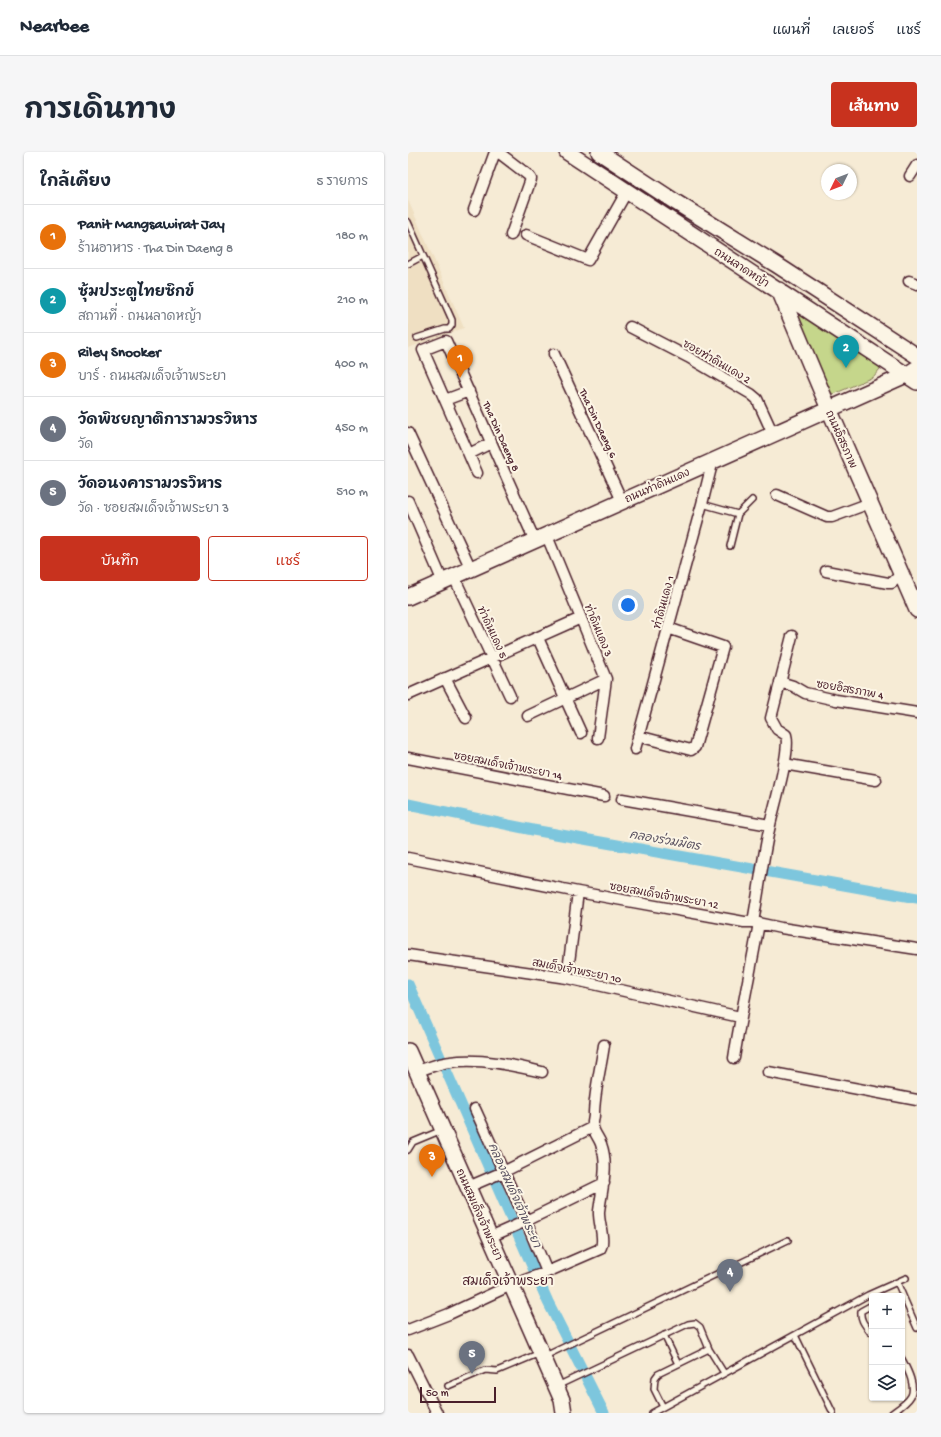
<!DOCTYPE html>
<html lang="th">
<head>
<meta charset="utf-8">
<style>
  :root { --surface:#fff; --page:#f6f6f7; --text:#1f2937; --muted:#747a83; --line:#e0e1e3; --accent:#c8321e }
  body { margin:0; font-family:"Gochi Hand","Playpen Sans Thai",sans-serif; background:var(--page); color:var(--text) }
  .controls { position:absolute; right:12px; bottom:12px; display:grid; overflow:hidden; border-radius:4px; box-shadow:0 1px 3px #0004 }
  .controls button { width:36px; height:36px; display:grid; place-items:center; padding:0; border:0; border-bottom:1px solid var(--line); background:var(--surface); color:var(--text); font:20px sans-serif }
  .compass { position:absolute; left:413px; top:12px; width:36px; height:36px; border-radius:50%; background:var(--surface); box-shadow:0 1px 3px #0004; rotate:227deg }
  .scale { position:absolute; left:12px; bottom:10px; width:76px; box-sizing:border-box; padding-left:4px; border:2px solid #4a1f2b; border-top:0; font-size:11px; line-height:14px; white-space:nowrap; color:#4a1f2b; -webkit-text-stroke:3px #fcf5e5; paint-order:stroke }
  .you { position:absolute; left:220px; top:453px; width:14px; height:14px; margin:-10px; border:3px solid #fff; border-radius:50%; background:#1a73e8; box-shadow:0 0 0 6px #1a73e833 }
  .badge { display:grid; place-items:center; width:26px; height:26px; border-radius:50%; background:var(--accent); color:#fff; font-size:13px; font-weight:700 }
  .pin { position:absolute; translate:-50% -33px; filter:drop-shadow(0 1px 2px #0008) }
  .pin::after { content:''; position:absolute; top:21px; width:14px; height:12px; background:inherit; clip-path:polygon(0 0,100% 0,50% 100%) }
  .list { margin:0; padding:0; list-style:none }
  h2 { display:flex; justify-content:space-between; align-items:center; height:52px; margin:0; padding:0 16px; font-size:17px }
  h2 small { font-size:13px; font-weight:400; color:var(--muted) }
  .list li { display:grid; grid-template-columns:26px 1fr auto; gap:12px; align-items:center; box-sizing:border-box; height:64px; padding:0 16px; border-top:1px solid var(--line) }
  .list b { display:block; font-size:15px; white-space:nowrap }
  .list p { margin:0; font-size:13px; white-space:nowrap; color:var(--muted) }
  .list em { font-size:13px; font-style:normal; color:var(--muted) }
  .actions { display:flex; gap:8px; padding:12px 16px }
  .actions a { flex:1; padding:9px 0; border:1px solid var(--accent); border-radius:4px; text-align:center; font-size:14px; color:var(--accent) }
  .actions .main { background:var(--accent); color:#fff }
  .icon { flex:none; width:22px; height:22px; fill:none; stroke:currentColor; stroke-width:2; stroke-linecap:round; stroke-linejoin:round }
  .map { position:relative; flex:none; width:509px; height:1261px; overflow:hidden; border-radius:4px }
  header { display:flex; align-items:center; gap:24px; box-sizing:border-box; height:56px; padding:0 20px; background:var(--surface); border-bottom:1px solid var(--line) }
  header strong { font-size:19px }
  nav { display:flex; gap:22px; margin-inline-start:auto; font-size:14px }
  .intro { display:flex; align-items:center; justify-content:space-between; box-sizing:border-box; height:96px; padding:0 24px }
  h1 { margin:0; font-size:28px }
  .button { padding:10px 18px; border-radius:4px; background:var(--accent); color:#fff; font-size:14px; font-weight:700 }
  main { display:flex; gap:24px; padding:0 24px }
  aside { flex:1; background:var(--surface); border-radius:4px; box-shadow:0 1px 3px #0004 }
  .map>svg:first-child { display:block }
</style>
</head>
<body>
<header>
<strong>Nearbee</strong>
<nav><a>แผนที่</a><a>เลเยอร์</a><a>แชร์</a></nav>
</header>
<div class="intro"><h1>การเดินทาง</h1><a class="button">เส้นทาง</a></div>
<main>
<aside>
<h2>ใกล้เคียง<small>5 รายการ</small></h2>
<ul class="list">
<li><span class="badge" style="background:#e8710a">1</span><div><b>Panit Mangsawirat Jay</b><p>ร้านอาหาร · Tha Din Daeng 8</p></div><em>180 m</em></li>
<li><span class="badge" style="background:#0f9aa8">2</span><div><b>ซุ้มประตูไทยซิกข์</b><p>สถานที่ · ถนนลาดหญ้า</p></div><em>210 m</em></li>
<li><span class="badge" style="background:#e8710a">3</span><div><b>Riley Snooker</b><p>บาร์ · ถนนสมเด็จเจ้าพระยา</p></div><em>400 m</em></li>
<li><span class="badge" style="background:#6b7280">4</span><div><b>วัดพิชยญาติการามวรวิหาร</b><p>วัด</p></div><em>450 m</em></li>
<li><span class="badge" style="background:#6b7280">5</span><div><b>วัดอนงคารามวรวิหาร</b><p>วัด · ซอยสมเด็จเจ้าพระยา 3</p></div><em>510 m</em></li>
</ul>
<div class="actions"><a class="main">บันทึก</a><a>แชร์</a></div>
</aside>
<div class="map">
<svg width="509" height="1261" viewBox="0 0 509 1261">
  <rect width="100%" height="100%" fill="#f6ebd5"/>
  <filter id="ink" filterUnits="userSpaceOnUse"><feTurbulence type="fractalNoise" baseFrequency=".025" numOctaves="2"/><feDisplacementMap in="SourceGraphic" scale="8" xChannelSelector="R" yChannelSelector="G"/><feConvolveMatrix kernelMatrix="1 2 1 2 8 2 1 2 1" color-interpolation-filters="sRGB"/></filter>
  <g filter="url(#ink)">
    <!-- built -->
    <path fill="#efdfc2" d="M0,48L56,176L0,196Z"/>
    <!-- green -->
    <path fill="#c5d68b" stroke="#887a5b" d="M389,161L394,162L471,214L472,217L465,225L426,242L421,240L389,164Z"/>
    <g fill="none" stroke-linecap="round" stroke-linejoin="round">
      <!-- canal -->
      <path stroke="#7dc6dd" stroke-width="11" d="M0,652L125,678L509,746
        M0,832L140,1150L196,1261"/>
      <defs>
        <path id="lane" d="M0,70L44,168V173L41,177H37L9,186
          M0,112L15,104
          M294,352L330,362L344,348
          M322,394L330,362
          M0,998L5,990L34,978
          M489,1130L509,1176
          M462,1180C457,1173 452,1168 453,1159L464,1153
          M256,1183L270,1212
          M387,1183L425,1261
          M135,1205L380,1088
          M40,1234L77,1218L89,1219L132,1201
          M149,1234L280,1172L287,1171L292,1175L301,1197L316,1221
          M255,1255L246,1237L247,1226L250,1222L301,1197
          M244,1261L460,1143L498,1126
          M484,1261C491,1256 499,1251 503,1244C508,1233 499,1217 494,1207"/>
        <path id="street" d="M90,0L120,23L123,27L103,83
          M502,24L509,13
          M66,58L87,0
          M118,83L180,108L219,39
          M501,129L509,132
          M222,175L280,205L343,242L349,247L365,282
          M146,202L214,349
          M37,248L61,239
          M0,281L63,417
          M61,302L83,291
          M69,321L15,198L38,189L127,389
          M369,343L419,365H424L462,351
          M0,349L35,430
          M139,384L198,527L190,586
          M418,419L480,431H484L493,422
          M46,425L102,544
          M130,486L173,581
          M37,526L58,566
          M372,530L385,534L397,541L428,548L509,561
          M0,543L173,466
          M120,564L198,527
          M230,584L283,598L287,595L315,495L260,476
          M227,597L294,352L305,308
          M0,606L196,644
          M376,612L468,628
          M214,647L362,673
          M0,706L170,740L336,770H345L373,776L509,797
          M345,770C351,737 355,705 362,673C366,654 383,599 378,583L369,577L363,566L384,484
          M0,803L159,826L332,865
          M159,826L170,740
          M326,906C333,861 343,816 351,771
          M9,919C20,916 31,911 42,910C73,906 104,913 134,920
          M360,920L509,948
          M67,957L118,1069L139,1120
          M60,1035L95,1020L185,975
          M82,1085L118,1069L196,1031
          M0,1178L41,1162L103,1133L139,1120L192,1097C198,1089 190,1070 191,1059C194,1036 201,1014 193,992C191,986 186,981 185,975C184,971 186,967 186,963C186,941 193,915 196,893
          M0,1203L29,1261"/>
        <path id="secondary" d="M159,0L509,230
          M191,0L269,51L369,113L509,204
          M371,138L421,257L509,458
          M0,445L498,223L509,216
          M0,899L154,1248L156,1261"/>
      </defs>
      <!-- lane casing -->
      <use href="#lane" stroke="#4a1f2b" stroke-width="8"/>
      <!-- street casing -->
      <use href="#street" stroke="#4a1f2b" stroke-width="13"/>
      <!-- secondary casing -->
      <use href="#secondary" stroke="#4a1f2b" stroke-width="18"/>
      <!-- lane -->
      <use href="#lane" stroke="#fcf5e5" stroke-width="5"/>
      <!-- street -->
      <use href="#street" stroke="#fcf5e5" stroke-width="10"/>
      <!-- secondary -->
      <use href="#secondary" stroke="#fcf5e5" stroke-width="15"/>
    </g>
  </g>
  <g text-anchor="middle" stroke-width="4" stroke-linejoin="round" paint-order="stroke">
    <!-- street labels -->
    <g font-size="11" fill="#4a1f2b" stroke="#fcf5e5">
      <text transform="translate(334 115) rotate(33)" y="4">ถนนลาดหญ้า</text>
      <text transform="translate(309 209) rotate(30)" y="4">ซอยท่าดินแดง 2</text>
      <text transform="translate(191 271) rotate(65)" y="4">Tha Din Daeng 6</text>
      <text transform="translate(94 284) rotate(66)" y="4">Tha Din Daeng 8</text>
      <text transform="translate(434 287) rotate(66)" y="4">ถนนอิสรภาพ</text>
      <text transform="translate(249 333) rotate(-24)" y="4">ถนนท่าดินแดง</text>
      <text transform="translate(255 450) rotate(-75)" y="4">ท่าดินแดง 1</text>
      <text transform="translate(191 478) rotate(67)" y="4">ท่าดินแดง 3</text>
      <text transform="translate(85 480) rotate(65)" y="4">ท่าดินแดง 5</text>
      <text transform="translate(442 537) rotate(10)" y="4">ซอยอิสรภาพ 4</text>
      <text transform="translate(100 613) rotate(11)" y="4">ซอยสมเด็จเจ้าพระยา 14</text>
      <text transform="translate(256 743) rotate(10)" y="4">ซอยสมเด็จเจ้าพระยา 12</text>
      <text transform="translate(169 818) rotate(11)" y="4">สมเด็จเจ้าพระยา 10</text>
      <text transform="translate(72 1062) rotate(66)" y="4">ถนนสมเด็จเจ้าพระยา</text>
    </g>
    <!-- water labels -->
    <g font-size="12" font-style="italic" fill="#595160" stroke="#fcf5e5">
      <text transform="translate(257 688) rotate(10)" y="4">คลองร่วมมิตร</text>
      <text transform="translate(107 1043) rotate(66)" y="4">คลองสมเด็จเจ้าพระยา</text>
    </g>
    <!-- quarter labels -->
    <g font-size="13" fill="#4a1f2b" stroke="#fcf5e5">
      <text x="100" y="1133">สมเด็จเจ้าพระยา</text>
    </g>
  </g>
</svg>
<div class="controls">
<button>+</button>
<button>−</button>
<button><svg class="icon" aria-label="layers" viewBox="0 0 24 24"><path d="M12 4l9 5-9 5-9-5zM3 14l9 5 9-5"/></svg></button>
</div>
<svg class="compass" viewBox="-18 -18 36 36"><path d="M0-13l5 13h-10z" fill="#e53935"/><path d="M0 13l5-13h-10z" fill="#747a83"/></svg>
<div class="scale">50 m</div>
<div class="you"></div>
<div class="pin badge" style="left:52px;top:226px;background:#e8710a">1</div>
<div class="pin badge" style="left:438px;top:216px;background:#0f9aa8">2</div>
<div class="pin badge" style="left:24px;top:1025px;background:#e8710a">3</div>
<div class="pin badge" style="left:322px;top:1140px;background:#6b7280">4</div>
<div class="pin badge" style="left:64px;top:1222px;background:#6b7280">5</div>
</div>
</main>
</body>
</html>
